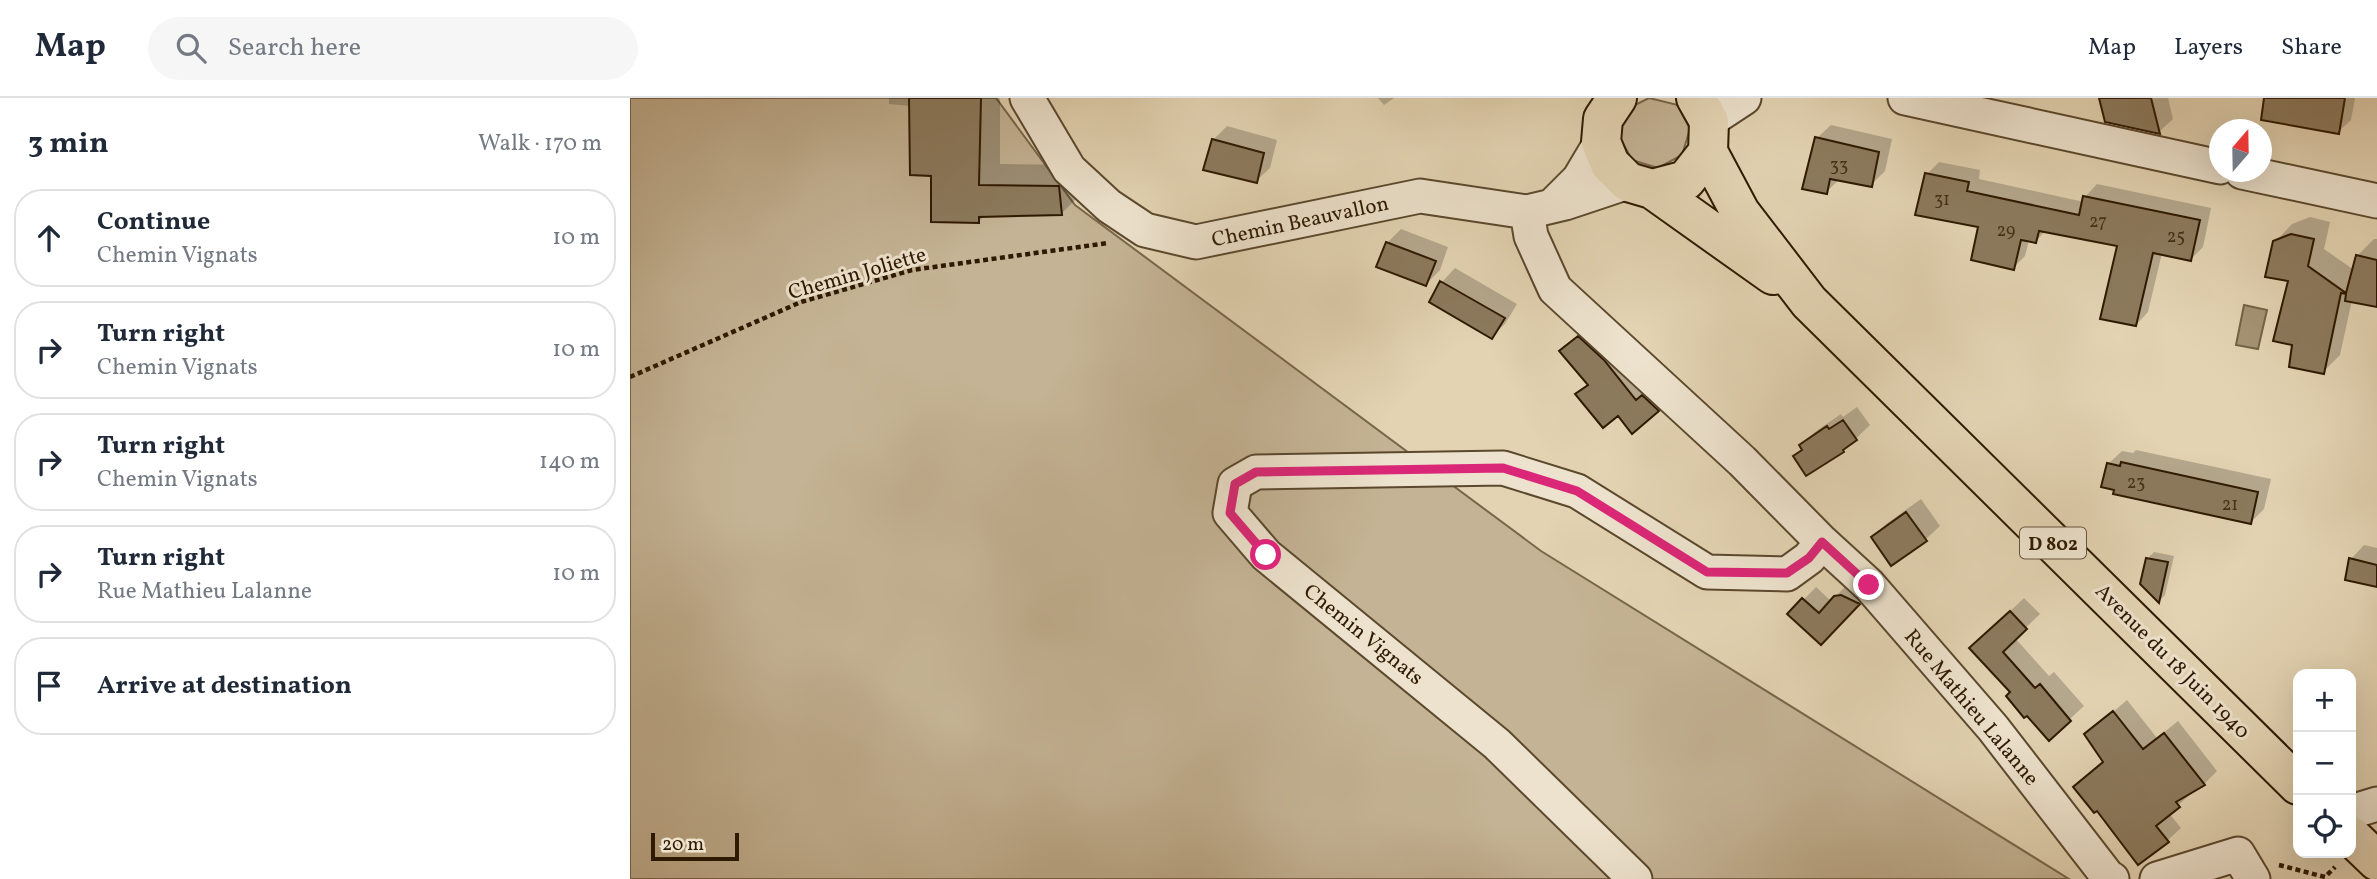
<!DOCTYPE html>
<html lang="en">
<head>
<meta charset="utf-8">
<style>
  :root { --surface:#fff; --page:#f6f6f7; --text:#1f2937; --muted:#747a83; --line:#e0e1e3 }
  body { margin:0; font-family:Vollkorn,serif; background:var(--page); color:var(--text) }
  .controls { position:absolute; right:21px; bottom:21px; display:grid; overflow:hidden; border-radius:14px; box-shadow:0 7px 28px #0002 }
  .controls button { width:63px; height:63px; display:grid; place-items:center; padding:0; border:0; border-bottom:2px solid var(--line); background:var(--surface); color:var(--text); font:35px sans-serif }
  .compass { position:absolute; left:1579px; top:21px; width:63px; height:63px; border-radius:50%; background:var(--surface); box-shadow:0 7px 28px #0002; rotate:20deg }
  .scale { position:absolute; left:21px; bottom:18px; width:88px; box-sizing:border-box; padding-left:7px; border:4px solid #2e1901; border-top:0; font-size:19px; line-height:24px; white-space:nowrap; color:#2e1901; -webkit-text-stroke:5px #ede2cd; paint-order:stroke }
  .stop { position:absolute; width:21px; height:21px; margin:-16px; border:5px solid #db2777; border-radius:50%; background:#fff }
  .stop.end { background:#db2777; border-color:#fff; box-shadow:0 2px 7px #0008 }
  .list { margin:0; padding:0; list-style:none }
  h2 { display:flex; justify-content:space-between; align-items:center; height:91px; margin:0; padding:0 28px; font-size:30px }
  h2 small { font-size:23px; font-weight:400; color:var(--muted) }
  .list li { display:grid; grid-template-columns:46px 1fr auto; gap:21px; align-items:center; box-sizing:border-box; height:98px; margin:0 14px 14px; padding:0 14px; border:2px solid var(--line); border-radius:28px }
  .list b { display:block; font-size:26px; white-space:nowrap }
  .list p { margin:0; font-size:23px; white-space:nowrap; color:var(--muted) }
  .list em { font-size:23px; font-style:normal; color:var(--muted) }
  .icon { flex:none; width:38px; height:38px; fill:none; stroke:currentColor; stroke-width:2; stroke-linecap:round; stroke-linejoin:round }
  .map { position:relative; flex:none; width:1747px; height:781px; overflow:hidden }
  header { display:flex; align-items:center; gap:42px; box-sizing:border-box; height:98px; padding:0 35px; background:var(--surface); border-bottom:2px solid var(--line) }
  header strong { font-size:33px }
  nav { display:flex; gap:38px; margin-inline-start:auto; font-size:24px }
  .search { width:490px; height:63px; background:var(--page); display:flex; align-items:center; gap:18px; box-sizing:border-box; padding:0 24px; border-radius:38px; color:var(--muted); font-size:26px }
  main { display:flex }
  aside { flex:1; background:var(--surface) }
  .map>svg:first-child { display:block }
</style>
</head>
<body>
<header>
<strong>Map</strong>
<div class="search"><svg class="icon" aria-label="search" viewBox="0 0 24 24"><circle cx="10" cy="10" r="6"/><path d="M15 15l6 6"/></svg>Search here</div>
<nav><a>Map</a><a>Layers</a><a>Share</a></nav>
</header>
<main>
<aside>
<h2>3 min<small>Walk · 170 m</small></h2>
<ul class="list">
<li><svg class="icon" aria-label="ahead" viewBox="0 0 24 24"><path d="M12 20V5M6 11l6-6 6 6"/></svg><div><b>Continue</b><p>Chemin Vignats</p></div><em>10 m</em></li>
<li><svg class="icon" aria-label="right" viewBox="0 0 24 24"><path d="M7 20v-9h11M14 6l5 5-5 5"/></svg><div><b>Turn right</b><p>Chemin Vignats</p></div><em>10 m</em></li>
<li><svg class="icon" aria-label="right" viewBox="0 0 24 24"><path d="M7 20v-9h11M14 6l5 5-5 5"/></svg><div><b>Turn right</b><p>Chemin Vignats</p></div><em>140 m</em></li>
<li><svg class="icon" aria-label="right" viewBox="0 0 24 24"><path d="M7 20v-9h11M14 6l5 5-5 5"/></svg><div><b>Turn right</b><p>Rue Mathieu Lalanne</p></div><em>10 m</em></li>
<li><svg class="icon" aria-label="arrive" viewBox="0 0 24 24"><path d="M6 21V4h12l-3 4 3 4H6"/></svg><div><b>Arrive at destination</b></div></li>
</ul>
</aside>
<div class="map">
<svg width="1747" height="781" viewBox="0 0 1747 781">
  <rect width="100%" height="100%" fill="#e3d3b2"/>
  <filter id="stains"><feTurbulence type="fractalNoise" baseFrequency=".00286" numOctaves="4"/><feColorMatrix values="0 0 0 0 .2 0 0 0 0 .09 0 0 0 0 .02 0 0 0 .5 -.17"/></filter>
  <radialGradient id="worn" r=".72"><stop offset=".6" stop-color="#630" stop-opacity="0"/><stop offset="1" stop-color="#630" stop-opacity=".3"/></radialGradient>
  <!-- green -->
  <path fill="#c4b394" stroke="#79664a" stroke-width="2" d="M0,0H366L445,107L911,453L1439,781H0Z
    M1019,0L1048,7L1060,31L1052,57L1028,70L1002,62L989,38L997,11Z"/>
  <!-- water -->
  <path fill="#a59476" stroke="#756347" stroke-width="2" d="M1614,207L1637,212L1628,251L1606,247Z"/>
  <!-- shadow -->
  <path fill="#0003" d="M259,0H370V66L449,67L453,94L431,116L355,117L349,123L280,8L259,6Z
    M748,0H764L754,7Z
    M1471,0H1538L1543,21L1529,34Z
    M1636,0H1725L1721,22L1708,34Z
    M1201,27L1262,41L1255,73L1241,87L1210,81L1196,94L1187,40Z
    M597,28L647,42L640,70L626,83L583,42Z
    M1309,64L1350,72L1349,81L1454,104L1455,99L1467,86L1581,110L1573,149L1561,161L1532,155L1518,214L1506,227L1489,146L1416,132L1406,143L1399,142L1395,158L1383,170L1350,127L1297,76Z
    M1680,119L1700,124L1694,151L1724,172L1727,158L1744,141H1747V207L1722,202L1710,257L1693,274L1664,246L1660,182L1645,144L1662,126Z
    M771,131L818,149L810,172L796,186L748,168L758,144Z
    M825,170L887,206L875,226L861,239L801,204L812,184Z
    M961,228L1040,300L1002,333L988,315L948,296L959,285L932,253Z
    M1227,309L1240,327L1213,353L1165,359L1173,350L1171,347L1185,334L1211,316L1213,319Z
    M1506,352L1641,381L1634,411L1620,425L1486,391L1478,366L1492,353L1503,355Z
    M1291,401L1310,428L1296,441L1262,466L1243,439L1256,426Z
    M1734,447L1747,450V487L1721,461Z
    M1524,454L1544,458L1535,497L1529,503L1517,461Z
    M1218,486L1240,494L1203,533L1160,516L1186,489L1201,503Z
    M1394,500L1410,516L1385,540L1419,578L1424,574L1454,608L1419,640L1382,594L1355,537Z
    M1497,602L1527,640L1548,623L1587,673L1574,686L1561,693L1562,695L1539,715L1551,730L1538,742L1509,765L1467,710L1445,689L1475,663L1456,637Z"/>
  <!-- building -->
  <path fill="#8c7a5d" stroke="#2e1901" stroke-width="2" d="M279,0H351L349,87L429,88L432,117L349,119V125L301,124V78L280,77Z
    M1469,0H1521L1530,36L1475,24Z
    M1634,0H1715L1709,36L1631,22Z
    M1185,39L1249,54L1242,89L1200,81L1197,96L1172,91Z
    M582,41L634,55L627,85L573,72Z
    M1295,75L1339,84L1337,93L1449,117L1453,98L1570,122L1561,163L1523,155L1506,228L1470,221L1487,148L1409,133L1406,145L1391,142L1384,172L1341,162L1348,129L1285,117Z
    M1661,136L1684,141L1678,168L1716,195L1726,157L1747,162V209L1715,203L1716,196L1711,195L1694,276L1659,269L1662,247L1643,243L1658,183L1635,179L1643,143Z
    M756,144L806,163L796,188L746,169Z
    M810,183L875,220L862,241L799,204Z
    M948,238L974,262L1006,302L1012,297L1029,313L1002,336L988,318L973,330L945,296L958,287L929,253Z
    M1213,322L1227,342L1213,352L1214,354L1176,378L1163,358L1172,352L1169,347L1197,328L1199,331Z
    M1491,364L1628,394L1621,426L1483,396L1484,392L1471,389L1477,365L1490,368Z
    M1276,414L1297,443L1261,468L1241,439Z
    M1516,460L1538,464L1529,505L1510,486Z
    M1719,460L1747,467V489L1715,482Z
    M1211,497L1230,506L1191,547L1157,516L1172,500L1189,515L1204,498Z
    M1380,513L1397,531L1373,554L1405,590L1410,586L1441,623L1419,643L1397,618L1394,620L1376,598L1380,594L1339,550Z
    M1483,613L1513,651L1534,635L1575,687L1546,704L1550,709L1526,728L1539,744L1508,767L1467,713L1464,715L1443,689L1473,664L1454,636Z"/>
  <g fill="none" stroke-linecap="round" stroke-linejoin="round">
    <defs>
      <path id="minor" d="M397,0L439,71L479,108L515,132L566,144L790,98L897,114L935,105L998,84
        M1275,0L1590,69
        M1079,23L1114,0
        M1612,74L1747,103
        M923,107L949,81L971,44
        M897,114L901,138L925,191L1112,363L1192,444L1239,487L1363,630L1479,780L1482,781
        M1721,714L1747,706
        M1005,781L867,646L636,457L600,415L605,386L626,374L873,370L947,393L1077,474L1157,476L1179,460L1192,444
        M1527,781L1608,756L1623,781"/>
      <path id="major" d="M987,0L973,21L971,44L980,66L998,84L1022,91L1056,82L1078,54L1079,23L1066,0
        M1078,54L1110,114L1179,204L1668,687
        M1022,91L1143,177
        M1721,738L1747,763"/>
    </defs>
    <!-- minor casing -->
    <use href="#minor" stroke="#5b482d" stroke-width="37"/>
    <!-- major casing -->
    <use href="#major" stroke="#2e1901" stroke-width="42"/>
    <!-- path -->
    <path stroke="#2e1901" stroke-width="4.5" stroke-dasharray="5 3.5" stroke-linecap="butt" d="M0,279L171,204L282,172L478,145
      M1649,767L1695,779L1705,769"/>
    <!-- minor -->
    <use href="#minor" stroke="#ede2cd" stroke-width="33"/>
    <!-- major -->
    <use href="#major" stroke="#e3d3b2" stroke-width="38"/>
  </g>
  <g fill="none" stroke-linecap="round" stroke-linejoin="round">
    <!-- route -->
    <path stroke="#db2777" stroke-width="9" d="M636,457L600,415L605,386L626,374L873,370L947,393L1077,474L1157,475L1179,460L1192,444L1239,487"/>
  </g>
  <g text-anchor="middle" stroke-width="6" stroke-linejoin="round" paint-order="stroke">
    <!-- number labels -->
    <g font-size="18" fill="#463118">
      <text x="1209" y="73">33</text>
      <text x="1312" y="107">31</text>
      <text x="1468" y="129">27</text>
      <text x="1376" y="138">29</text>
      <text x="1546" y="144">25</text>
      <text x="1506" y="390">23</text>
      <text x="1600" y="412">21</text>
    </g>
    <!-- shield labels -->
    <rect fill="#ede2cd" stroke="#67553e" stroke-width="2" x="1390" y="429.5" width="66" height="31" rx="5"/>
    <g font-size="19" font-weight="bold" fill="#2e1901">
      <text x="1423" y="452">D 802</text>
    </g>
    <!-- street labels -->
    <g font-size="21" fill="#2e1901" stroke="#ede2cd">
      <text transform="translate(670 123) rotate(-12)" y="7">Chemin Beauvallon</text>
      <text transform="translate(227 175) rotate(-16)" y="7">Chemin Joliette</text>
      <text transform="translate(734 536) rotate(39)" y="7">Chemin Vignats</text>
      <text transform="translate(1543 563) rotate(45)" y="7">Avenue du 18 Juin 1940</text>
      <text transform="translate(1342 609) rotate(50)" y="7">Rue Mathieu Lalanne</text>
    </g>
  </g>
  <rect width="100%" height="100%" filter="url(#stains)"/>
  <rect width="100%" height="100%" fill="url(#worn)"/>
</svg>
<div class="controls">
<button>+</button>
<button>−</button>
<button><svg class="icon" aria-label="locate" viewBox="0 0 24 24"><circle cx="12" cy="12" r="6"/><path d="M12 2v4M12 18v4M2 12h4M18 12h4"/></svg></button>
</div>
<svg class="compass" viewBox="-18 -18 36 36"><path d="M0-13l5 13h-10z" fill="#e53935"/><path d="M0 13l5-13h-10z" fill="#747a83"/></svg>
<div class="scale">20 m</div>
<div class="stop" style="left:636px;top:457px"></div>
<div class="stop end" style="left:1239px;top:487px"></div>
</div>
</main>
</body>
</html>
